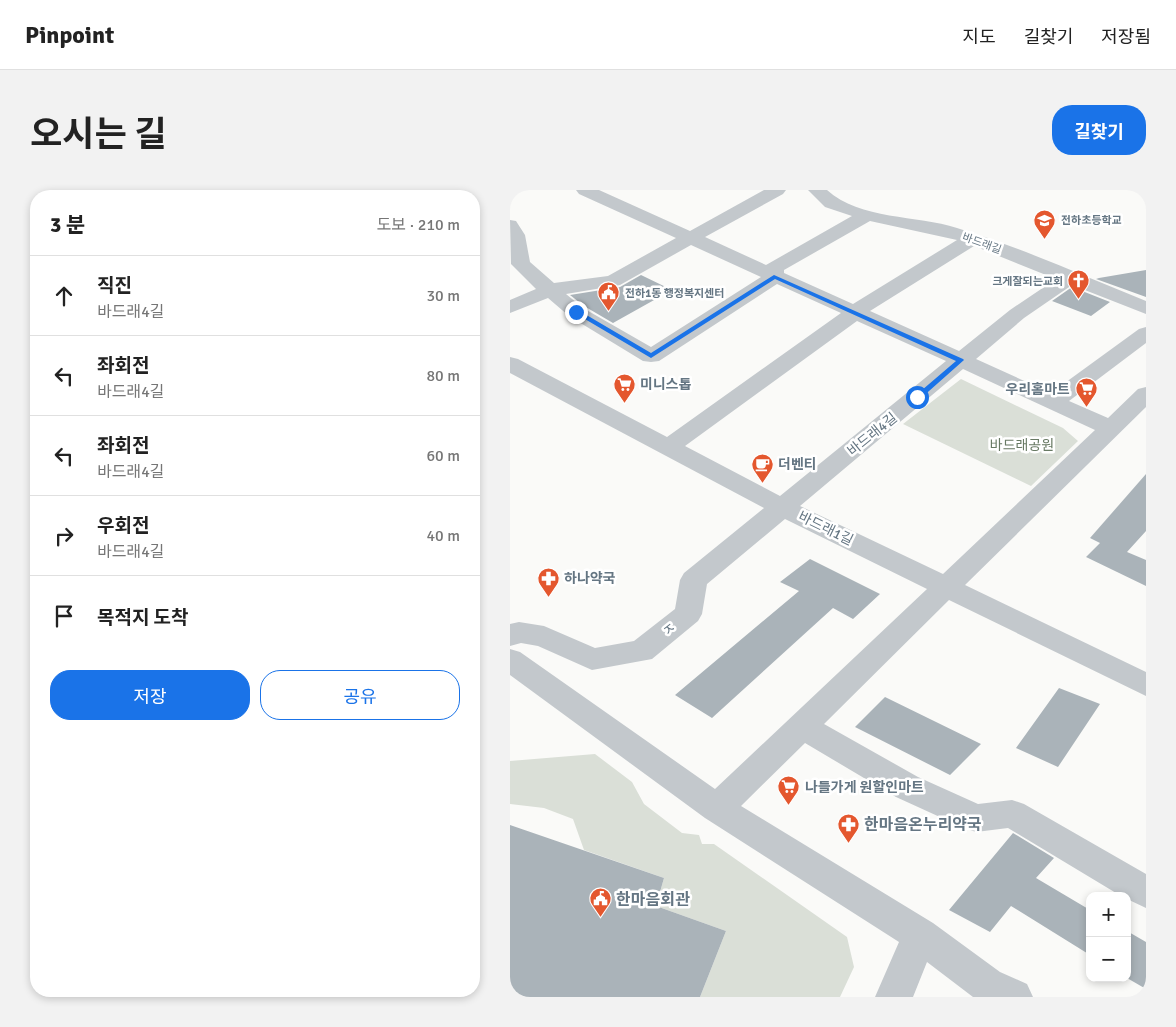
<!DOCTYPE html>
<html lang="ko">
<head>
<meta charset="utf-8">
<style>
  :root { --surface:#fff; --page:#f2f2f2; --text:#222; --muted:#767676; --line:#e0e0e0; --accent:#1a73e8 }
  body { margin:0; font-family:Signika,"Noto Sans KR",sans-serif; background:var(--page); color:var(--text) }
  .controls { position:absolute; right:15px; bottom:15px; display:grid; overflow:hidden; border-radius:10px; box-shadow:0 2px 8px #0003 }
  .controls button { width:45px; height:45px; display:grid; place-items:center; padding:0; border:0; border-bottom:1px solid var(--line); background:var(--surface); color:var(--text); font:25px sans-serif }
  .stop { position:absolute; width:15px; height:15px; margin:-11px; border:4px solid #1a73e8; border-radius:50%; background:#fff }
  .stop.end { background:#1a73e8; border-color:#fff; box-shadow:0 1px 5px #0008 }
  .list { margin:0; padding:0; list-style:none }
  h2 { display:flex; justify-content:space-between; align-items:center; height:65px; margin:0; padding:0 20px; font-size:21px }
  h2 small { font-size:16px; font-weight:400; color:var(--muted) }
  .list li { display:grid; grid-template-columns:32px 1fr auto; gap:15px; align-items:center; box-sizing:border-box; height:80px; padding:0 20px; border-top:1px solid var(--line) }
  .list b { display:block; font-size:19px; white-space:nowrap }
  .list p { margin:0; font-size:16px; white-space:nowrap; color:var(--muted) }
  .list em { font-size:16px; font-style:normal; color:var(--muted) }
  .actions { display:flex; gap:10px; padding:15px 20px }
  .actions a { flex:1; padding:11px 0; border:1px solid var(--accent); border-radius:20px; text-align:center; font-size:18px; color:var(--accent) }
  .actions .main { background:var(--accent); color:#fff }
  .icon { flex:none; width:28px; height:28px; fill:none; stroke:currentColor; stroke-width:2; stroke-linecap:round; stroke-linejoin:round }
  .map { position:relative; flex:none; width:636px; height:807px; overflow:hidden; border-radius:20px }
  header { display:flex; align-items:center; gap:30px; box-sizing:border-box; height:70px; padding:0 25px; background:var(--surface); border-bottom:1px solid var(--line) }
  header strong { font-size:24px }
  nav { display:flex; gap:28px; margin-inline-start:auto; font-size:18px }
  .intro { display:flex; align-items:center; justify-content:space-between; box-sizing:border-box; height:120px; padding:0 30px }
  h1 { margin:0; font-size:35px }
  .button { padding:12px 22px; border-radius:20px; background:var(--accent); color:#fff; font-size:18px; font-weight:700 }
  main { display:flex; gap:30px; padding:0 30px }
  aside { flex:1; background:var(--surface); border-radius:20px; box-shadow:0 2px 8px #0003 }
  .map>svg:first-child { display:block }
</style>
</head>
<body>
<header>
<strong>Pinpoint</strong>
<nav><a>지도</a><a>길찾기</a><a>저장됨</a></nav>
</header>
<div class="intro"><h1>오시는 길</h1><a class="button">길찾기</a></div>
<main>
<aside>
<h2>3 분<small>도보 · 210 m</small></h2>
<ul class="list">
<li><svg class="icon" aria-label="ahead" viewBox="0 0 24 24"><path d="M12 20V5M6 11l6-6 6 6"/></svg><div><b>직진</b><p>바드래4길</p></div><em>30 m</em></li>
<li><svg class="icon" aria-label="left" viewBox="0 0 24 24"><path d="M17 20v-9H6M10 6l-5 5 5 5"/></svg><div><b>좌회전</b><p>바드래4길</p></div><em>80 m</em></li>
<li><svg class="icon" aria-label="left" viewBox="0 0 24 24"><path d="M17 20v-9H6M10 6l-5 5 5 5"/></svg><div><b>좌회전</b><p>바드래4길</p></div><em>60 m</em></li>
<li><svg class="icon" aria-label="right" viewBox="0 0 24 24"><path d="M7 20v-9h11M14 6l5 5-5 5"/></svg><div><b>우회전</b><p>바드래4길</p></div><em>40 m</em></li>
<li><svg class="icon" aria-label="arrive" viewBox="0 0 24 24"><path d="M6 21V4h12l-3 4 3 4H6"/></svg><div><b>목적지 도착</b></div></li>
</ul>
<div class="actions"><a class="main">저장</a><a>공유</a></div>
</aside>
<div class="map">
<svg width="636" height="807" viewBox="0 0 636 807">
  <rect width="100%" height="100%" fill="#fafaf8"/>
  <!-- green -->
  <path fill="#dadfd7" d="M451,189L553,238L568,251L521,296L393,234Z
    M85,564L122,592L134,614L172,643L189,645L192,654H204L337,747L344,777L330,807H190L216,741L146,716L154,688L74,660L63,629L34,618L0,614V571Z"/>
  <!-- building -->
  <path fill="#aab3b9" d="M636,80V107L586,89L589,88Z
    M131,85L162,100L103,133L74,116L60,105L110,97Z
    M562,97L600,112L581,126L542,111Z
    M636,284V341L617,362L636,370V396L576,367L590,353L580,348Z
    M300,369L370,404L343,429L323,418L202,528L165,505L289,401L270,392Z
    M549,498L590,514L548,577L506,558Z
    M375,507L471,554L440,585L345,537Z
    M0,635L154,688L146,716L216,741L190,807H0Z
    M503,643L544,668L526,688L580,720V765L501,716L480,742L439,720Z
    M617,741L636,752V799L617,788Z"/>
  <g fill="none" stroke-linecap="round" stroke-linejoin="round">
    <!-- minor -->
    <path fill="#c3c8cc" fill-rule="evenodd" d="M66,0H89L180,41L254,0H276L273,4L195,47L256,75L342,26L315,17L298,0H317C350,30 407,25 447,38C512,58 574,86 636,111V124L562,95L514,128L466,169L541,203L629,139L636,137V153L559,211L598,228L628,199L636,197V217L455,395L636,482V506L439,410L314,534L408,587L468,614L502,610L514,614L636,684V718L617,709V706H611L498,638L466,642L454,638L386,607L295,553L231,616L423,733L490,782L517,794L523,807H463L417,772L403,807H365L389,752L195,628L0,485V459L10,462L205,599L417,399L275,329L197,394L192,424L188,431L142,469L82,480L28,456L11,453L0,456V434L9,432L34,436L85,458L124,451L165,419L170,390L174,383L254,318L0,183V167L8,169L157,247L331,123L267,94L149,171L141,172L133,171L59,126L38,108L0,123V110L26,99L1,74L0,30L6,31L15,45L20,72L44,93L98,86L166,48L69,4ZM360,31L447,50L343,114L274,83V80ZM181,55L251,87L141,157L73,118L56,104L110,95ZM464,56L546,89L500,120L449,161L360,121ZM347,131L436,171L270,306L175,256ZM453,179L585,240L433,384L290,316Z"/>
  </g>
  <!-- route -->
  <path fill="#1a73e8" d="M264,85L453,169L454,170L410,209H405V206L446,171L265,89L141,168L63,122L68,120L141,163Z"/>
  <!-- icons -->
  <defs>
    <symbol id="school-pin" viewBox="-11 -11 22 30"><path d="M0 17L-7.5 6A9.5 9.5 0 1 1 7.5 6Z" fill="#e4572e" stroke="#fff"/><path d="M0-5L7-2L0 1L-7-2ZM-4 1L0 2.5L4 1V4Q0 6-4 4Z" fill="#fff"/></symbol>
    <symbol id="church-pin" viewBox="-11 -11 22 30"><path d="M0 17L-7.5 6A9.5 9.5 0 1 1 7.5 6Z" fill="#e4572e" stroke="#fff"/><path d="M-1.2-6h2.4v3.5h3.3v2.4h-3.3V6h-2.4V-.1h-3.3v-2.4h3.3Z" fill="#fff"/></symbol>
    <symbol id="civic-pin" viewBox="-11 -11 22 30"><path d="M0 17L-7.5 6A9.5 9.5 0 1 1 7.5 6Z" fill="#e4572e" stroke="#fff"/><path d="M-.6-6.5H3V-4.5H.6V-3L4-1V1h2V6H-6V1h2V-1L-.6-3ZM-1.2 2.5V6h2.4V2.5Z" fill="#fff"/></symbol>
    <symbol id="supermarket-pin" viewBox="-11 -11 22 30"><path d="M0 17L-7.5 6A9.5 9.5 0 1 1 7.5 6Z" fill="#e4572e" stroke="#fff"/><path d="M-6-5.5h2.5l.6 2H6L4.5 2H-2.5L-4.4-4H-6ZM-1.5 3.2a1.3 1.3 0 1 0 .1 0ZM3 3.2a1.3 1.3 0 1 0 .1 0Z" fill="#fff"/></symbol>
    <symbol id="cafe-pin" viewBox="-11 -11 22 30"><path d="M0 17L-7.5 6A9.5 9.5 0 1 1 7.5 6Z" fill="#e4572e" stroke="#fff"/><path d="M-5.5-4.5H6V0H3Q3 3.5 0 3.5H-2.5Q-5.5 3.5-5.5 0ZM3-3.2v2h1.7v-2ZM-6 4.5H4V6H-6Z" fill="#fff"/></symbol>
    <symbol id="pharmacy-pin" viewBox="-11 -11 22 30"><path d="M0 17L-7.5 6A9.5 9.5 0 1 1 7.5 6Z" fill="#e4572e" stroke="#fff"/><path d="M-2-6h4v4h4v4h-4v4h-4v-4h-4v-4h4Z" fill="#fff"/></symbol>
  </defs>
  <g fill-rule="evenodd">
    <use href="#school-pin" x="522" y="18" width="25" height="34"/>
    <use href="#church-pin" x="556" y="78" width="25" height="34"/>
    <use href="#civic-pin" x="86" y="90" width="25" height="34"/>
    <use href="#supermarket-pin" x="102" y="182" width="25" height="34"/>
    <use href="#supermarket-pin" x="564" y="186" width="25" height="34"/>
    <use href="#cafe-pin" x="240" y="262" width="25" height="34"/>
    <use href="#pharmacy-pin" x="26" y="376" width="25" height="34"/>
    <use href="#supermarket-pin" x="266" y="584" width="25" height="34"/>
    <use href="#pharmacy-pin" x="326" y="622" width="25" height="34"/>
    <use href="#civic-pin" x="78" y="696" width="25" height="34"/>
  </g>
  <g text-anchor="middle" stroke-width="5" stroke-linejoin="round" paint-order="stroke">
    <!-- far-poi labels -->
    <g font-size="11" font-weight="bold" fill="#657683" stroke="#fff" text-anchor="start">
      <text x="551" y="34">전하초등학교</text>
      <text x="553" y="95" text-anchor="end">크게잘되는교회</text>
      <text x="115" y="107">전하1동 행정복지센터</text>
    </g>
    <!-- far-street labels -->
    <g font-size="11" fill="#657683" stroke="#fff">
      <text transform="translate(472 53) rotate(20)" y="4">바드래길</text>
    </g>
    <!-- poi labels -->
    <g font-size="14" font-weight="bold" fill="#657683" stroke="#fff" text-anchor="start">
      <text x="130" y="199">미니스톱</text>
      <text x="560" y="204" text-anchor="end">우리홈마트</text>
      <text x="268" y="279">더벤티</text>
      <text x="54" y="393">하나약국</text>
      <text x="295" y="602">나들가게 원할인마트</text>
    </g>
    <!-- street labels -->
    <g font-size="14" fill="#657683" stroke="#fff">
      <text transform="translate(362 244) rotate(-39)" y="5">바드래4길</text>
      <text transform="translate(316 338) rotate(26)" y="5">바드래1길</text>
      <text transform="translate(159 439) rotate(-39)" y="5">ㅈ</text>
    </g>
    <!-- park labels -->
    <g font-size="14" fill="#687a64" stroke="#fff">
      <text x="512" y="260">바드래공원</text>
    </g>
    <!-- near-poi labels -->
    <g font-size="16" font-weight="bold" fill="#657683" stroke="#fff" text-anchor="start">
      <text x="354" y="640">한마음온누리약국</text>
      <text x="106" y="715">한마음회관</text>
    </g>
  </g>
</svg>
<div class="controls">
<button>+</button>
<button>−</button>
</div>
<div class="stop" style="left:407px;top:207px"></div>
<div class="stop end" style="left:66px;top:122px"></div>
</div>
</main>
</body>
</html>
